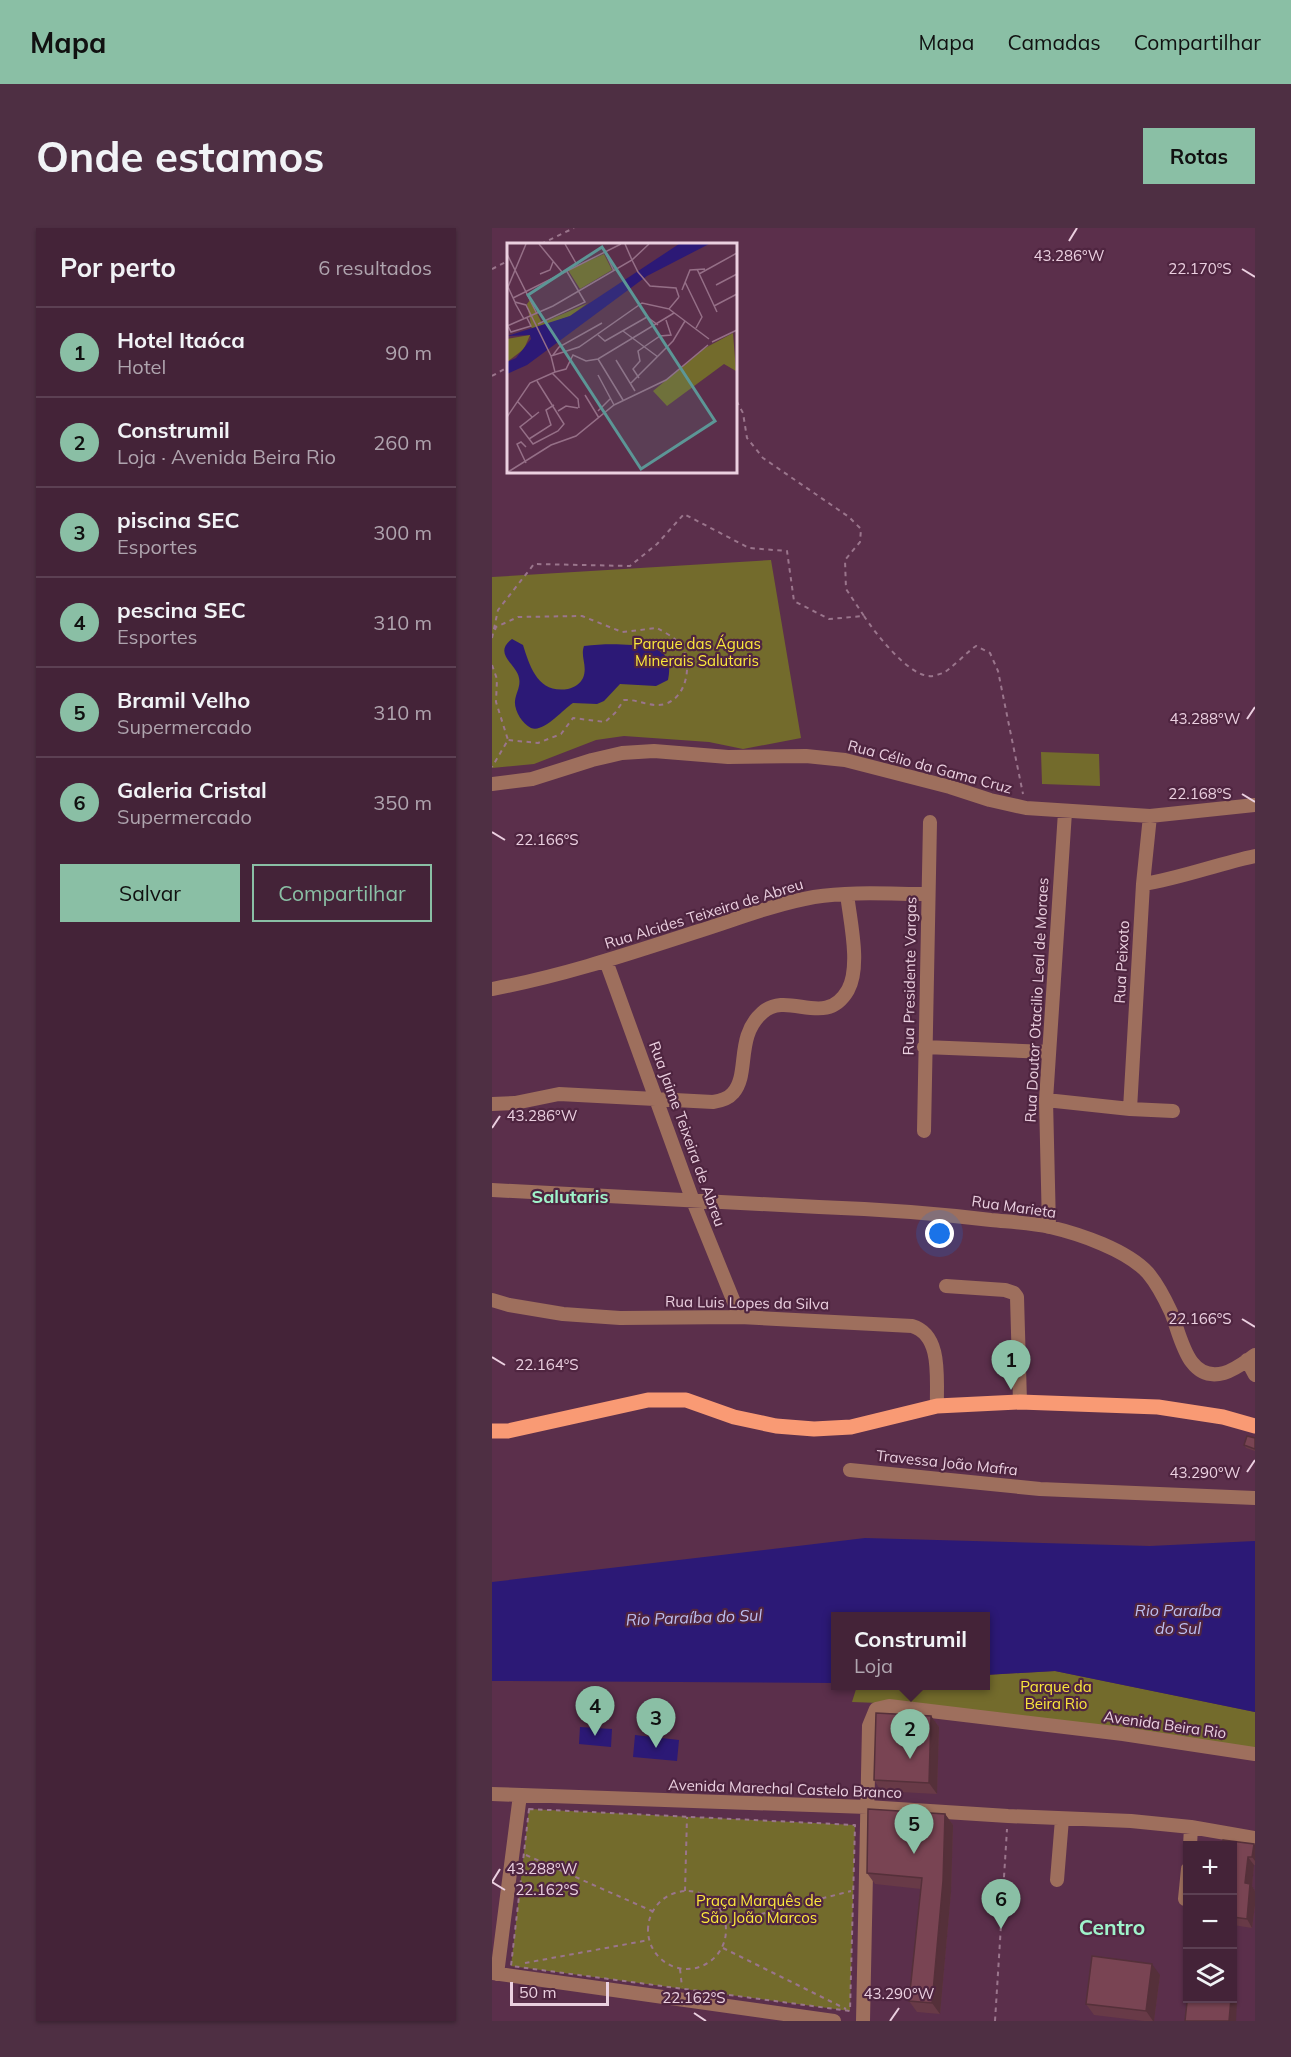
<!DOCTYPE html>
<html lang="pt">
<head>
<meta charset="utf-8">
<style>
  :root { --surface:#442338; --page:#4e2f43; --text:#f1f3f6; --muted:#afa4ae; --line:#5c4053; --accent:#8abfa5 }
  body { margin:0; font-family:Mulish,sans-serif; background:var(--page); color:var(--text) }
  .controls { position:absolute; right:18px; bottom:18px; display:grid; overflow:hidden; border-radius:0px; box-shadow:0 2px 4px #0004 }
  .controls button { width:54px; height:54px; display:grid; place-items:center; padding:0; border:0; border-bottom:2px solid var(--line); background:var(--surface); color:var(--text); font:30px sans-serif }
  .scale { position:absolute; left:18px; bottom:15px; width:99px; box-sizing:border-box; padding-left:6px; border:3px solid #ebd0e0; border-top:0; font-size:16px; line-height:21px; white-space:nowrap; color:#ebd0e0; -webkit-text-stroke:4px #4f2540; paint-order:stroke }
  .you { position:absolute; left:448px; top:1006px; width:21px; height:21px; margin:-15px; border:4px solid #fff; border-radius:50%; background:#1a73e8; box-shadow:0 0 0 9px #1a73e833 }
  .badge { display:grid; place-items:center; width:39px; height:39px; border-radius:50%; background:var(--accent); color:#111; font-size:20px; font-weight:700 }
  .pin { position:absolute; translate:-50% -50px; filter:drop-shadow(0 2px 3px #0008) }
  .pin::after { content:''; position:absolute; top:32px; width:21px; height:18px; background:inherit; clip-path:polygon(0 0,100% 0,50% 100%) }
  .popup { position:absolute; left:339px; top:1384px; width:159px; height:78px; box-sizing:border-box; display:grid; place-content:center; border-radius:0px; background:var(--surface); filter:drop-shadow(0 2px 4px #0005); font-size:20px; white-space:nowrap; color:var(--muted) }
  .popup b { font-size:22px; color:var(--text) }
  .popup::after { content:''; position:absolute; left:50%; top:100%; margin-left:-12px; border:12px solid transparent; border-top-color:var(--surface) }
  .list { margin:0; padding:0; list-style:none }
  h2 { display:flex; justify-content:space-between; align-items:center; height:78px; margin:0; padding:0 24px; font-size:26px }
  h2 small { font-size:20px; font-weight:400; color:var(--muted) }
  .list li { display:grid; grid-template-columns:39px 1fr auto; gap:18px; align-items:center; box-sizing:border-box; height:90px; padding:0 24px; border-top:2px solid var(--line) }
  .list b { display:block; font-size:22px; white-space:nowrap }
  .list p { margin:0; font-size:20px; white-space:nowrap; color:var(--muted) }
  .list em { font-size:20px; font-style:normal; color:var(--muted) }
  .actions { display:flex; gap:12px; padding:18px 24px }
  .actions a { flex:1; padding:14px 0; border:2px solid var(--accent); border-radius:0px; text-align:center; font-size:21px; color:var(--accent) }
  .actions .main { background:var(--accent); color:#111 }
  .icon { flex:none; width:33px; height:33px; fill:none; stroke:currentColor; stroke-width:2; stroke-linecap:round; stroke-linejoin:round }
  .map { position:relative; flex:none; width:763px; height:1793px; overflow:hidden; border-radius:0px }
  header { display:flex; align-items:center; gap:36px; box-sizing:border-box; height:84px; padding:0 30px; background:var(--accent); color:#111 }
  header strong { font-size:28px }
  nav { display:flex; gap:33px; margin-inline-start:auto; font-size:21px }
  .intro { display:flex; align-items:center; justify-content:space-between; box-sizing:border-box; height:144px; padding:0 36px }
  h1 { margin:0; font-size:42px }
  .button { padding:15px 27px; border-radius:0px; background:var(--accent); color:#111; font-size:21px; font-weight:700 }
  main { display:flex; gap:36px; padding:0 36px }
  aside { flex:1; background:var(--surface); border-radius:0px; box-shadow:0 2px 4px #0004 }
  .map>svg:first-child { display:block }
</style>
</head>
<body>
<header>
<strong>Mapa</strong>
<nav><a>Mapa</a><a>Camadas</a><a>Compartilhar</a></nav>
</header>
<div class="intro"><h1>Onde estamos</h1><a class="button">Rotas</a></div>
<main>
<aside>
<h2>Por perto<small>6 resultados</small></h2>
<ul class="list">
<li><span class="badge">1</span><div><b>Hotel Itaóca</b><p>Hotel</p></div><em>90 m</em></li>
<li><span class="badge">2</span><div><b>Construmil</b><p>Loja · Avenida Beira Rio</p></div><em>260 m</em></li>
<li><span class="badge">3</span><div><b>piscina SEC</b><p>Esportes</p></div><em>300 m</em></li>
<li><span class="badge">4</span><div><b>pescina SEC</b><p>Esportes</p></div><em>310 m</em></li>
<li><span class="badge">5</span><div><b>Bramil Velho</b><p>Supermercado</p></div><em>310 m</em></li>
<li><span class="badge">6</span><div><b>Galeria Cristal</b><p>Supermercado</p></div><em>350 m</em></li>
</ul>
<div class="actions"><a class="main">Salvar</a><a>Compartilhar</a></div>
</aside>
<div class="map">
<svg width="763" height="1793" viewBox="0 0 763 1793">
  <rect width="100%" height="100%" fill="#5b2f4b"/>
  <!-- green -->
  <path fill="#736b2c" d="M279,332L309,510L251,521L217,514L132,508L104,512L42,536L0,540V349Z
    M549,524L607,526L608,558L550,556Z
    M563,1443L763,1484V1523L387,1475L360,1474L365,1458H493V1447Z
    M37,1581L363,1597L358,1783L19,1738Z"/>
  <!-- water -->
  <path fill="#2c1976" d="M20,411L31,417C38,439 46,466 76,461C83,459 88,456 91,450C96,438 88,429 92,418C109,416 123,416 140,417C164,419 182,422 176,452L164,458L128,456L112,473L105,476L81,475C70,482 52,505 39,500C30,496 22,482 23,473C24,465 29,458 27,450C25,436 0,426 20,411Z
    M373,1310L658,1318L763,1313V1484L563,1443L493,1447V1388H343V1455L0,1453V1354Z
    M88,1499L120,1501L119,1519L87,1516Z
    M143,1507L187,1512L185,1533L141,1529Z"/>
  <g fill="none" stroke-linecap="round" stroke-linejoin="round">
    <!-- path -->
    <path stroke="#9a758c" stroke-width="2" stroke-dasharray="4.5 4.5" stroke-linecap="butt" d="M49,16L82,0
      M0,41L16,33
      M0,148L16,139
      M372,388C383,405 416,447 437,448C440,449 448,446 451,445C458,442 475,424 484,418L498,425L506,443L531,566
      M3,402L4,399L26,389L90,388L130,404L165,400C172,404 182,409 188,416C201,433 196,469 173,476C158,480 147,471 132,472L123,485L113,494L81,490L69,506L46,515L16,512
      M0,410L6,382L42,336L138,338L165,316L192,286L257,320L295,323L302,373L337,391L372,388L354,361L353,332L368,314L369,301L357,289L271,230L255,210L251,185L243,170
      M0,437L5,451L4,474L16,512L0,539
      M37,1581L363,1597L358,1783L19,1738Z
      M34,1627L160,1683
      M156 1702a39 39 0 1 1 78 0a39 39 0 1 1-78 0Z
      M193,1663L195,1589
      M234,1695L359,1663
      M231,1720L354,1781
      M33,1735L157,1712
      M188,1741L190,1759
      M503,1793L515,1601"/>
    <!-- minor -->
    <path stroke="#9e6f5d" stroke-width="14" d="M0,556L40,551L100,532L130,525L162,523L236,529L314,528L353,532L458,559L498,572L534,580L658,588L763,577
      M651,656C689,650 725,636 763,628
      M114,733L201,973L248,1089
      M0,761C71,748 139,725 207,703C245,691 283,676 322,669C359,663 399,666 436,666
      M432,819L557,824
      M554,872L638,881L681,883
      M0,876L23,875L67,866L221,874C228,873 236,871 241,865C258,846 243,809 270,785C296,761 333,802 356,762C369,738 358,693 355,666
      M638,881L651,656L658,588
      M432,903L438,594
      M0,962C109,968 218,974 327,979C385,981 442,985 499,992C519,994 539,995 558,999C588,1006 635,1022 656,1045C666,1057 673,1071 679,1084C689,1108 695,1155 732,1145C743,1142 753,1134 763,1127
      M557,999L554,872L573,584
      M454,1058L513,1062L522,1065L525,1069L528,1174
      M0,1072L17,1077L71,1086L128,1090L248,1089L420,1098C451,1107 444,1153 445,1178
      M755,1132L763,1147
      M358,1242L548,1261L763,1270
      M0,1566L375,1579L516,1588L639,1593L699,1599L763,1610
      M698,1618L699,1599
      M565,1652L570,1591
      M693,1671L696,1641
      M0,1745L342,1793
      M5,1746L28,1567
      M371,1793L377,1498L384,1481L397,1478L631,1506L763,1526"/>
    <!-- major -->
    <path stroke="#f99a74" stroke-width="15" d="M0,1203H16L156,1172H194L242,1189L284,1198L322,1201L359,1199L445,1178L528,1174L666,1179L731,1189L763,1198"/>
  </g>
  <!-- wall -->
  <path fill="#683a47" d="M763,1210V1223L754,1220L752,1217Z
    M439,1488L447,1499L445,1566L389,1563L382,1552Z
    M453,1586L461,1597L459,1664L448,1786L425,1784L417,1773L429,1661L383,1656L375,1645Z
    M762,1616L763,1617V1637H762L760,1658L763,1663V1677L760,1700L741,1697V1617Z
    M668,1747L662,1793H652L602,1787L594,1776Z"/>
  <!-- shaded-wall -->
  <path fill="#55303a" d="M439,1488L447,1499L445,1566L437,1555Z
    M453,1586L461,1597L459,1664L448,1786L440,1775Z
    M762,1616L763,1617V1633L760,1629Z
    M756,1629L762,1637L760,1658L763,1663V1677L760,1700L755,1691L753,1655Z
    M660,1736L668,1747L662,1793H661L654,1783Z
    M741,1767L745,1774L744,1793H737L739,1770H741Z"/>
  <!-- building -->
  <path fill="#794453" stroke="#55303a" stroke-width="1.5" d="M755,1208L763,1210V1221L752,1217Z
    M384,1485L439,1488L437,1555L382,1552Z
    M376,1581L453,1586L451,1653L440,1775L417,1773L430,1650L375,1645Z
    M731,1612L762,1616L760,1629H756L753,1655L758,1656L755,1691L741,1689V1617H730Z
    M600,1728L660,1736L654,1783L594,1776Z
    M696,1765V1770H739L737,1793H693Z"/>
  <!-- ticks -->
  <path fill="none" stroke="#ebd0e0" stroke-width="2" d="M577,13L585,0M750,41L763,49M755,491L763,479M750,566L763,574M0,604L13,612M0,900L8,888M750,1091L763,1099M0,1129L13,1137M755,1244L763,1232M0,1654L8,1641M0,1654L13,1662M202,1785L214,1793M398,1793L407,1780"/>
  <g text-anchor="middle" stroke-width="4.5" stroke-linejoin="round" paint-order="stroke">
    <!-- park labels -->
    <g font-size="15" fill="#fbe83c" stroke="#4f2540">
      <text x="205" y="421">Parque das Águas<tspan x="205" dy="17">Minerais Salutaris</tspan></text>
      <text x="564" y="1464">Parque da<tspan x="564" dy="17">Beira Rio</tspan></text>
      <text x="267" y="1678">Praça Marquês de<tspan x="267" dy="17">São João Marcos</tspan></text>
    </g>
    <!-- street labels -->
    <g font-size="15" fill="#ebd0e0" stroke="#4f2540">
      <text transform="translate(438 539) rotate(15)" y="5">Rua Célio da Gama Cruz</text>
      <text transform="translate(212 686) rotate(-17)" y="5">Rua Alcides Teixeira de Abreu</text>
      <text transform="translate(630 734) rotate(-87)" y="5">Rua Peixoto</text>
      <text transform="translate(418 748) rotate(-89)" y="5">Rua Presidente Vargas</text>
      <text transform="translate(545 772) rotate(-87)" y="5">Rua Doutor Otacilio Leal de Moraes</text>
      <text transform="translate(195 906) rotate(70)" y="5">Rua Jaime Teixeira de Abreu</text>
      <text transform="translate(522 979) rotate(8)" y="5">Rua Marieta</text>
      <text transform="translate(255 1075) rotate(1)" y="5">Rua Luis Lopes da Silva</text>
      <text transform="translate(455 1235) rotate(6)" y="5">Travessa João Mafra</text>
      <text transform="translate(673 1497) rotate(8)" y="5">Avenida Beira Rio</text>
      <text transform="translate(293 1561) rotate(2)" y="5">Avenida Marechal Castelo Branco</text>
    </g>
    <!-- water labels -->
    <g font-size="16" font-style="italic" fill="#bcbff1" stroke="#4f2540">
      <text x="686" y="1388">Rio Paraíba<tspan x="686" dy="18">do Sul</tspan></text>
      <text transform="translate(202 1389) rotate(-2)" y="6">Rio Paraíba do Sul</text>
    </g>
    <!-- quarter labels -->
    <g font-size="18" font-weight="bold" fill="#9ff3ca" stroke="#4f2540">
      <text x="78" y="975">Salutaris</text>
    </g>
    <!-- district labels -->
    <g font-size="21" font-weight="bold" fill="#9ff3ca" stroke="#4f2540">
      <text x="620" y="1707">Centro</text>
    </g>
  </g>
  <!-- overview -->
  <g transform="translate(15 15)">
    <rect width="230" height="230" fill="#5b2f4b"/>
    <path d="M97,11L105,27L73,46L61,27ZM23,57L35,80L81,60L63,73L25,87L20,61ZM226,90L229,128L217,121L160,163L146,148L198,105Z" fill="#736b2c"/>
    <path d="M23,92L17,106L0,119V96Z" fill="#756d2a"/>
    <path d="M172,1H202L140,33L20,122L0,131V119L9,115L24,96L23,92L0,93L63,73Z" fill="#2c1976"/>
    <path fill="none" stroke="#956f87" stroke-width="1.5" d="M32,1L55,29M58,1L70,22M142,1L125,17L131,29L143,43L169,45L172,54M98,9L107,28M0,11L30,71M190,26L210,69M33,31L43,27L46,19M192,31L230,10M178,39L195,74L189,85M209,42L230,31M175,47L183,27L198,26M6,55L114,1M8,60L17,76M207,63L230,51M162,66L202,96M31,81L78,59L59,27M0,83L46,63L125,17L118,1M1,83L4,89L24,83L20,75M116,88L151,114M91,92L98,98L140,74L151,82M205,99L230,87M46,112L52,104L95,80M44,113L72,104L135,60L162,66L172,54M91,116L116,157M109,117L128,148M48,129L59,126L66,112L79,118L91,116L167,70M45,130L71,156L72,165M91,132L107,162M132,135L126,126L133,118L131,108L153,93L164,92L159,77M30,138L57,181L51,188L26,201L13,184L32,169M124,140L166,98L178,78M78,152L92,175M11,159L25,174M51,168L59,163L71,165M91,168L104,155M0,174L23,140L48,129L44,113L19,62L8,59L1,44L19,1M22,196L44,182L39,167L47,162M19,220L10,201L14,199L19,204M1,229L44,202L69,193L107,162L159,137L201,102"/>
    <path fill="#5c9696" fill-opacity="0.15" stroke="#5c9696" stroke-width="3" d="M95,4L208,178L134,226L21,52Z"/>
    <rect width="230" height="230" fill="none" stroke="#ebd0e0" stroke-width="3"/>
  </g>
  <g font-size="15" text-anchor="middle" fill="#ebd0e0" stroke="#4f2540" stroke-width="4.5" stroke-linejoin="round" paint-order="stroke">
    <text x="577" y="33">43.286°W</text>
    <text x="708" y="46">22.170°S</text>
    <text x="713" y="496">43.288°W</text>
    <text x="708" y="571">22.168°S</text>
    <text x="55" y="617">22.166°S</text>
    <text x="50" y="893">43.286°W</text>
    <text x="708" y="1096">22.166°S</text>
    <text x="55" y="1142">22.164°S</text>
    <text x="713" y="1250">43.290°W</text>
    <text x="50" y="1646">43.288°W</text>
    <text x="55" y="1667">22.162°S</text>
    <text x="407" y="1771">43.290°W</text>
    <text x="202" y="1775">22.162°S</text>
  </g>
</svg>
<div class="controls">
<button>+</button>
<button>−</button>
<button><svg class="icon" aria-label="layers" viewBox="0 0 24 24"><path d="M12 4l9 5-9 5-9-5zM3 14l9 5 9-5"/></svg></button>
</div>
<div class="scale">50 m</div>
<div class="you"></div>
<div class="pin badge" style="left:519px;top:1162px">1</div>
<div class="pin badge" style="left:418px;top:1531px">2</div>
<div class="popup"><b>Construmil</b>Loja</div>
<div class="pin badge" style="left:164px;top:1520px">3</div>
<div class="pin badge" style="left:103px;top:1508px">4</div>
<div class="pin badge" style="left:422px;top:1626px">5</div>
<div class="pin badge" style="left:509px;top:1701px">6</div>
</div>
</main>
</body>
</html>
